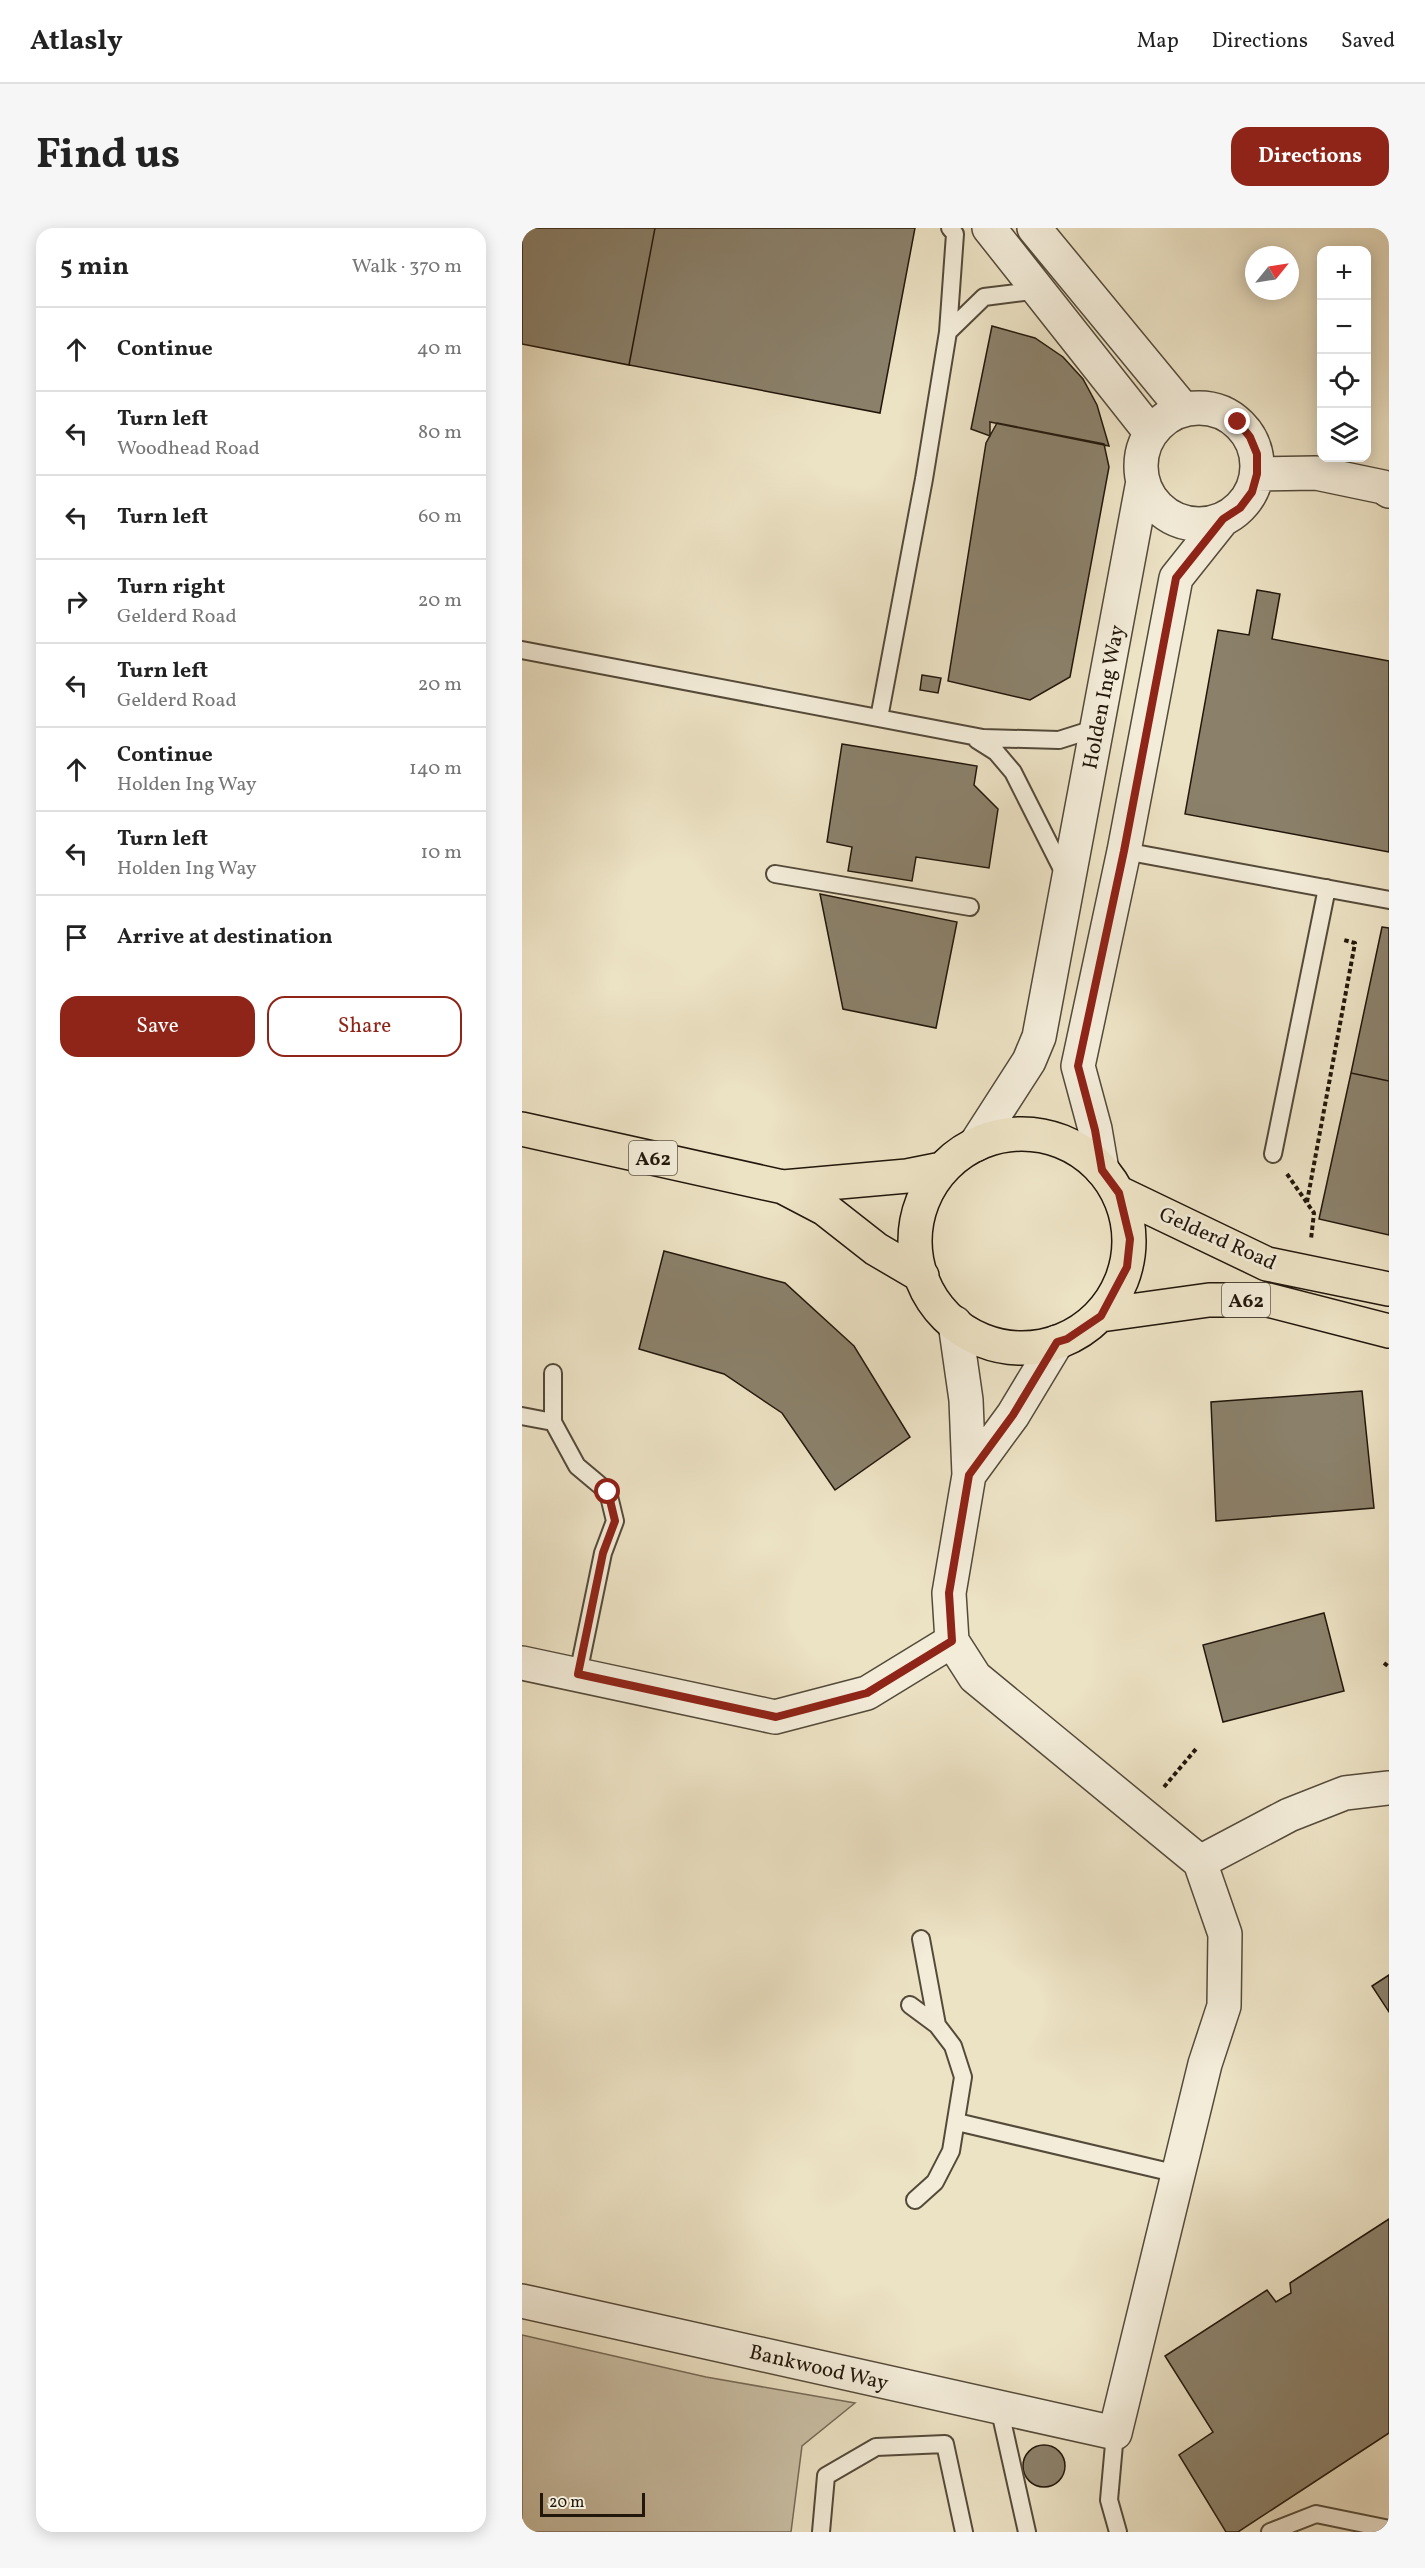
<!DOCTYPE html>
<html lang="en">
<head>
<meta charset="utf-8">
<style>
  :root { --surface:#fff; --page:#f6f6f6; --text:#222; --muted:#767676; --line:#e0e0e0; --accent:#8f2418 }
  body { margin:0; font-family:Vollkorn,serif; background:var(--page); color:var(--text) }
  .controls { position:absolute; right:18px; top:18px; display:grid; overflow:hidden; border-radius:12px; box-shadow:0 3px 15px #0003 }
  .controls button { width:54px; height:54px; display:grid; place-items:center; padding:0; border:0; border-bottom:2px solid var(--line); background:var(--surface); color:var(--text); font:30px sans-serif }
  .compass { position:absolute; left:723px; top:18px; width:54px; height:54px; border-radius:50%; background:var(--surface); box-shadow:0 3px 15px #0003; rotate:60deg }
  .scale { position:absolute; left:18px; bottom:15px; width:105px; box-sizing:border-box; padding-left:6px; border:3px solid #22170b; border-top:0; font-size:16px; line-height:21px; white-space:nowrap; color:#22170b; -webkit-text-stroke:4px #f3ecd9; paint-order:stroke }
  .stop { position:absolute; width:18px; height:18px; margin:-14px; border:4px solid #8f2418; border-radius:50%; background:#fff }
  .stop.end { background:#8f2418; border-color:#fff; box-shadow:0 2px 6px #0008 }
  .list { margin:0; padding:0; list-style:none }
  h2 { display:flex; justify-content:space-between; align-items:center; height:78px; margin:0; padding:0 24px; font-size:26px }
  h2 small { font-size:20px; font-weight:400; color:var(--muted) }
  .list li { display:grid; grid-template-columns:39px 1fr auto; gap:18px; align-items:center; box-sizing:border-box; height:84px; padding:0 24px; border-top:2px solid var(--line) }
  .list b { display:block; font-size:22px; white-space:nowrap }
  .list p { margin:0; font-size:20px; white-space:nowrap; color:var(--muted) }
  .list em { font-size:20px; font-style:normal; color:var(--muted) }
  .actions { display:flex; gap:12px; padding:18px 24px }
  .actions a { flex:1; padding:14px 0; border:2px solid var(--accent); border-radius:18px; text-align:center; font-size:21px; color:var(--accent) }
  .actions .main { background:var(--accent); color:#fff }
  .icon { flex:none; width:33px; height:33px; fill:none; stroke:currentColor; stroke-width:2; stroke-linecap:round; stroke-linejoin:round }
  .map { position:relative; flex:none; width:867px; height:2304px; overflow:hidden; border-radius:18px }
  header { display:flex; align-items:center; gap:36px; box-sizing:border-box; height:84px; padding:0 30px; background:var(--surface); border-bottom:2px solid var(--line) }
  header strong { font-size:28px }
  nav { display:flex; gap:33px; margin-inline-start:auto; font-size:21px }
  .intro { display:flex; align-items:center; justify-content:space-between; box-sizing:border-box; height:144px; padding:0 36px }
  h1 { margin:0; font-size:42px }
  .button { padding:15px 27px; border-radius:18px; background:var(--accent); color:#fff; font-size:21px; font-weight:700 }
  main { display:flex; gap:36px; padding:0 36px }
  aside { flex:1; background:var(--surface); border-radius:18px; box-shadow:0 3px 15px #0003 }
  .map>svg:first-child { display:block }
</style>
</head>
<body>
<header>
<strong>Atlasly</strong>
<nav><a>Map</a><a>Directions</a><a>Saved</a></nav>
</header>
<div class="intro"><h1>Find us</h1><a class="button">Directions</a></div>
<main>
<aside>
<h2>5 min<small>Walk · 370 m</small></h2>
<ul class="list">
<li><svg class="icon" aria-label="ahead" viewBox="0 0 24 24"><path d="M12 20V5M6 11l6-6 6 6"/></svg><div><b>Continue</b></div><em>40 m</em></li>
<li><svg class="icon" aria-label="left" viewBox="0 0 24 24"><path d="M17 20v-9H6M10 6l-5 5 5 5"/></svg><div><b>Turn left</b><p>Woodhead Road</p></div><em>80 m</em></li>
<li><svg class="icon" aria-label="left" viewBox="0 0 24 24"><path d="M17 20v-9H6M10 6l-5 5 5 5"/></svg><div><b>Turn left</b></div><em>60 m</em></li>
<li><svg class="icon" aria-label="right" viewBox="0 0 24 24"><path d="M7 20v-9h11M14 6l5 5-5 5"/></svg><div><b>Turn right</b><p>Gelderd Road</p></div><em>20 m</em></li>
<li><svg class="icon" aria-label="left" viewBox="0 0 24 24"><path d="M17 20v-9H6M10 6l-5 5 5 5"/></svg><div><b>Turn left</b><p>Gelderd Road</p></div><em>20 m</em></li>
<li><svg class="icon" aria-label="ahead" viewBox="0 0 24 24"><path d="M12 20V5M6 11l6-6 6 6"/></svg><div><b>Continue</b><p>Holden Ing Way</p></div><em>140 m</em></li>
<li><svg class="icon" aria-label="left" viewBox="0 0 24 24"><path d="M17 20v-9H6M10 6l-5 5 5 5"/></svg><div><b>Turn left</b><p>Holden Ing Way</p></div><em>10 m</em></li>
<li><svg class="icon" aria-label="arrive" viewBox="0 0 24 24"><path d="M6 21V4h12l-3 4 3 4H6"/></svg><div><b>Arrive at destination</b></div></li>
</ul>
<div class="actions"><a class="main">Save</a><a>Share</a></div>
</aside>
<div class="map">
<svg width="867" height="2304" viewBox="0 0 867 2304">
  <rect width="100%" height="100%" fill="#ece2c4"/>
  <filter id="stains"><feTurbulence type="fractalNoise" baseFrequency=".00333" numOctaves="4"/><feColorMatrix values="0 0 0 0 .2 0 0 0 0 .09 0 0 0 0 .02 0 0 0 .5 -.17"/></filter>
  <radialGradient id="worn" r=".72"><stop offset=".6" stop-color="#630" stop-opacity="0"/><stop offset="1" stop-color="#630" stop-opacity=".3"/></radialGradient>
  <!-- green -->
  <path fill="#cabfa5" stroke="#766b58" stroke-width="1.5" d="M0,2107L184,2149L333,2175L280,2218L269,2304H0Z"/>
  <!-- building -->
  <path fill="#8b816b" stroke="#22170b" stroke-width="1.5" d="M0,0H133L107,137L0,116Z
    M133,0H393L358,185L107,137Z
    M470,98L513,110L541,129L561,151L575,177L587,218L468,194V208L449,201Z
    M475,195L582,216L587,239L548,449L508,472L426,453L464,215Z
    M735,362L758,366L750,411L867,433V624L663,586L696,402L727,407Z
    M400,447L419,450L416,465L398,462Z
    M320,516L455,538L452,557L476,581L467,640L394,629L390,653L326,643L330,619L305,614Z
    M298,666L435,694L414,800L321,781Z
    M860,699L867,700V853L829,845Z
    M829,845L867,853V1007L797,991Z
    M142,1023L263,1055L332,1118L388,1209L313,1262L260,1185L202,1146L117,1121Z
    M840,1163L852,1280L694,1293L689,1174Z
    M802,1385L822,1463L701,1494L681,1417Z
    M867,1747V1784L850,1758Z
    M867,1991V2205L716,2304H704L657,2227L691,2204L643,2128L745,2062L754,2074L769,2065L768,2055Z
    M501 2238a21 21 0 1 1 42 0a21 21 0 1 1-42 0Z"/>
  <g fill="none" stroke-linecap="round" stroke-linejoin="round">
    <defs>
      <path id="lane" d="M426,104L462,69L518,62
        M0,422L461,510L537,512L575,500
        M357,490L402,251L426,104L433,6L428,0
        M455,512L474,524L491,544L544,649
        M602,623L867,672
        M253,646L448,679
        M751,926L805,660
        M31,1145V1194L55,1238L86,1264L93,1293L81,1325L56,1446
        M0,1188L31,1194
        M399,1711L415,1797
        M388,1777L415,1797L431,1818L441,1849L429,1923L413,1954L393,1972
        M435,1894L656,1946
        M477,2179L505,2304
        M593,2205L587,2272L596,2304
        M299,2304L304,2248L354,2219L423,2216L442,2304
        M748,2304L794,2286L867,2301"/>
      <path id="street" d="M467,0L629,205
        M512,0L662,182
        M619 238a58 58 0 1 1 116 0a58 58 0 1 1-116 0Z
        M735,246L794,245L861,259L867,263
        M453,917L507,833L517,809L621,253
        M580,942L573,901L556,838L602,623L654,350L701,291
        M447,1247L491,1187L535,1114
        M0,1435L253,1489L345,1465L430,1413
        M678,1634L767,1587L823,1565L867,1560
        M0,2073L593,2205L683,1836L702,1778L703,1706L678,1634L453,1449L430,1413L427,1365L447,1247L444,1172L433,1095"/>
      <path id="primary" d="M0,901L261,959L303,981L354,1021L400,1048
        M393 1013a107 107 0 1 1 214 0a107 107 0 1 1-214 0Z
        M261,959L385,948L420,941
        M597,965L745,1036L867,1061
        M579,1087L687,1072H746L867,1103"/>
    </defs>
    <!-- lane casing -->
    <use href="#lane" stroke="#544a39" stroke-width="20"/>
    <!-- street casing -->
    <use href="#street" stroke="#544a39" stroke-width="36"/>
    <!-- primary casing -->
    <use href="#primary" stroke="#22170b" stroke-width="36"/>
    <!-- path -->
    <path stroke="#22170b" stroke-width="4" stroke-dasharray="4.5 3" stroke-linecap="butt" d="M765,946L792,985L789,1011
      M785,974L833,715L822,712
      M862,1435L867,1439
      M642,1559L674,1521"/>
    <!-- lane -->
    <use href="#lane" stroke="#f3ecd9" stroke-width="16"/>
    <!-- street -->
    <use href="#street" stroke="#f3ecd9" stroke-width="33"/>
    <!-- primary -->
    <use href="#primary" stroke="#ece2c4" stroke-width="33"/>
  </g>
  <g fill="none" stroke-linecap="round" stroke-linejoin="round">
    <!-- route -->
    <path stroke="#8f2418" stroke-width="8" d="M86,1264L93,1293L81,1325L56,1446L254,1489L345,1465L430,1413L427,1365L447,1247L491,1187L535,1114L545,1111L579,1088L605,1039L608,1011L597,965L580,942L573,902L556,838L602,623L654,350L701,291L718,280L730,264L735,246V226L728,209L716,194"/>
  </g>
  <g text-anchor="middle" stroke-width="5" stroke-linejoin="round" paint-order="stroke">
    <!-- shield labels -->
    <g fill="#f3ecd9" stroke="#615749" stroke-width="1.5">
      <rect x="107" y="913" width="48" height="34" rx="4.5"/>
      <rect x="700" y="1055" width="48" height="34" rx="4.5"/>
    </g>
    <g font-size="20" font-weight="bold" fill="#22170b">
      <text x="131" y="937">A62</text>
      <text x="724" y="1079">A62</text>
    </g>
    <!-- street labels -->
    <g font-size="21" fill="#22170b" stroke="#f3ecd9">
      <text transform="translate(581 469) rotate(-79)" y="7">Holden Ing Way</text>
      <text transform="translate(696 1010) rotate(24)" y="7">Gelderd Road</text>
      <text transform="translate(297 2139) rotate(13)" y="7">Bankwood Way</text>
    </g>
  </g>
  <rect width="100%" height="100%" filter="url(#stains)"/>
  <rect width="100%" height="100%" fill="url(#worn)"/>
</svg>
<div class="controls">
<button>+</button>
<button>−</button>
<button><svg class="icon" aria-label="locate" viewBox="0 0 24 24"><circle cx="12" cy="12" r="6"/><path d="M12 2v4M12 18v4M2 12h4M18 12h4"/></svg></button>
<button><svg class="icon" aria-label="layers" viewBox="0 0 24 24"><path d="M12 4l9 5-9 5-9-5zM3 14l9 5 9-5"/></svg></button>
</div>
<svg class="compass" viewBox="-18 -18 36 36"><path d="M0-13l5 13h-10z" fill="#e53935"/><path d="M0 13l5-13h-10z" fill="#767676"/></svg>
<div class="scale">20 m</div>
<div class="stop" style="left:86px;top:1264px"></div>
<div class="stop end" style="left:716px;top:194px"></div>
</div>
</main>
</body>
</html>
